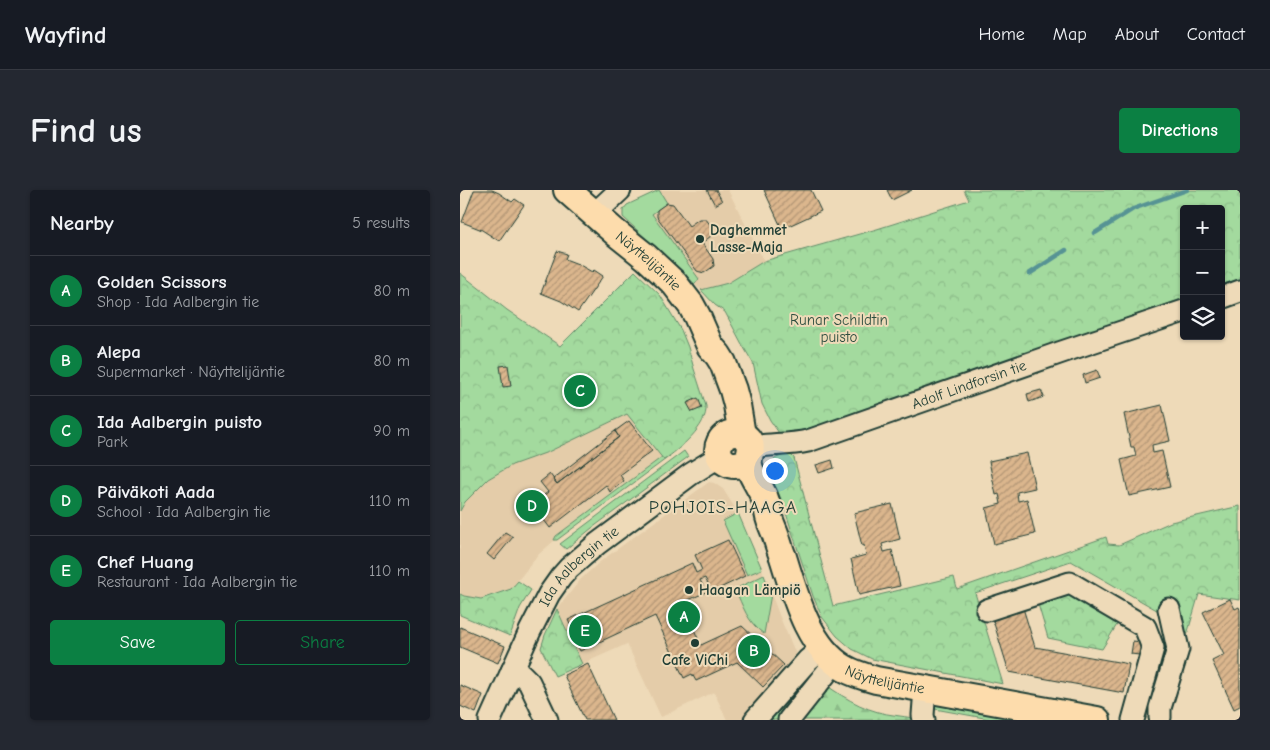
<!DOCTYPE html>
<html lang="en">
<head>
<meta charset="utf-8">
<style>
  :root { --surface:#171b24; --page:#242831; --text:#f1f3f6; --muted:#9ea1a6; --line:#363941; --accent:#0b8043 }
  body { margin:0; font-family:"Comic Neue",sans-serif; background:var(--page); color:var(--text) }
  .controls { position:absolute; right:15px; top:15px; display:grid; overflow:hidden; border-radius:5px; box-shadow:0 1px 4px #0004 }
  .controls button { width:45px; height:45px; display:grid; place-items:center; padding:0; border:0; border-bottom:1px solid var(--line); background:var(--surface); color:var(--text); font:25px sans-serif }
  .you { position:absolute; left:314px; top:280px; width:18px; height:18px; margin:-12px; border:4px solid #fff; border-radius:50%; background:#1a73e8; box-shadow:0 0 0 8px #1a73e833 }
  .badge { display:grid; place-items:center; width:32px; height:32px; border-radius:50%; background:var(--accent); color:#fff; font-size:16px; font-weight:700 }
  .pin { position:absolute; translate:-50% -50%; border:2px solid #fff; box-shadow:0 1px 5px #0006 }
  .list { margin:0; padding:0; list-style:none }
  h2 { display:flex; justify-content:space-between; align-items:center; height:65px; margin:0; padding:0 20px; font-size:21px }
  h2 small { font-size:16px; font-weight:400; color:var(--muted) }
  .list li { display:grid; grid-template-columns:32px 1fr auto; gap:15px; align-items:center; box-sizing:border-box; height:70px; padding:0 20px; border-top:1px solid var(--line) }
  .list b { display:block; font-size:19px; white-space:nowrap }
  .list p { margin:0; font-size:16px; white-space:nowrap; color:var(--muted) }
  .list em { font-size:16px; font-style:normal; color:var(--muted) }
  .actions { display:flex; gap:10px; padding:15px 20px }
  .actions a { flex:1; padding:11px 0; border:1px solid var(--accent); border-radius:5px; text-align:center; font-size:18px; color:var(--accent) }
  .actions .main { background:var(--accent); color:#fff }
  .icon { flex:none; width:28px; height:28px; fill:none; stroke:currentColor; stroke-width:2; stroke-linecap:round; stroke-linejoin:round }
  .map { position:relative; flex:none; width:780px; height:530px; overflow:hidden; border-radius:5px }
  header { display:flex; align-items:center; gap:30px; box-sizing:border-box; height:70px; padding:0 25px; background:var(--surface); border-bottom:1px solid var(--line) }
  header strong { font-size:24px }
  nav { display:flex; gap:28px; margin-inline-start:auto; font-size:18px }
  .intro { display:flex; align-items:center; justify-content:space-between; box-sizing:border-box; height:120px; padding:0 30px }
  h1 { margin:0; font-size:35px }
  .button { padding:12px 22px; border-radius:5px; background:var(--accent); color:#fff; font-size:18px; font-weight:700 }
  main { display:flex; gap:30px; padding:0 30px }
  aside { flex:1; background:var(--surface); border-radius:5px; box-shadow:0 1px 4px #0004 }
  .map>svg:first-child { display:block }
</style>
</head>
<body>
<header>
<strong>Wayfind</strong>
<nav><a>Home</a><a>Map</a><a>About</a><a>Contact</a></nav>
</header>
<div class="intro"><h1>Find us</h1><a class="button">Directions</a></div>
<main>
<aside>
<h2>Nearby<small>5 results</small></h2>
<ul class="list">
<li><span class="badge">A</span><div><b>Golden Scissors</b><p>Shop · Ida Aalbergin tie</p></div><em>80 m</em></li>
<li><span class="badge">B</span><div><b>Alepa</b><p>Supermarket · Näyttelijäntie</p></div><em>80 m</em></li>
<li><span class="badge">C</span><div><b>Ida Aalbergin puisto</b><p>Park</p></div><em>90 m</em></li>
<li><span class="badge">D</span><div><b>Päiväkoti Aada</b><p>School · Ida Aalbergin tie</p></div><em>110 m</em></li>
<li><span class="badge">E</span><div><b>Chef Huang</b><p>Restaurant · Ida Aalbergin tie</p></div><em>110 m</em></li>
</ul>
<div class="actions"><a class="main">Save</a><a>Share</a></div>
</aside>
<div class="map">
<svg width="780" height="530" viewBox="0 0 780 530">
  <defs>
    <pattern id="forest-firs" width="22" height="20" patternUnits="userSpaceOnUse" patternTransform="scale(1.25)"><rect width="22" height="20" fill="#a3da9e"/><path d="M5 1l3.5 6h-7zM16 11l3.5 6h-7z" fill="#8cbc89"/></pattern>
    <pattern id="park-crowns" width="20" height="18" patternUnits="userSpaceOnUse" patternTransform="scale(1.25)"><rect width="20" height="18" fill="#a3da9e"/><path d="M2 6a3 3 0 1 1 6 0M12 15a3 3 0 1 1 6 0" fill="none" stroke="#8cbc89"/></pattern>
    <pattern id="building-hatch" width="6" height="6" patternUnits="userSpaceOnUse" patternTransform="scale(1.25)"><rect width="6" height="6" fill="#dbb68d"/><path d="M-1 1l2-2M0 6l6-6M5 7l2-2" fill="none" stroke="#b19574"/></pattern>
  </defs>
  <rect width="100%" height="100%" fill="#eedab8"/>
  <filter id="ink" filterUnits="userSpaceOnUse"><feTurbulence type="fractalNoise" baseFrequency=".02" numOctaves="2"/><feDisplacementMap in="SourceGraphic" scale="10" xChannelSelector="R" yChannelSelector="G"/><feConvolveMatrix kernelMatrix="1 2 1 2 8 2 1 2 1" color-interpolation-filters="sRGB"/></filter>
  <g filter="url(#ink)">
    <!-- built -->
    <path fill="#e4cca9" d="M199,0H268L304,71L268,93L241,100L163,27V20L167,15Z
      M167,223L204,270L95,350L79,364L51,399L20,409L4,406L0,404V321L4,312L28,289L52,275L88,262Z
      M249,292L254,293L263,299L278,323L302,379L321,430L339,471L281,530H267L254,502L201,527L167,454L122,474L97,419L121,389L141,371Z"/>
    <!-- green -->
    <path fill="#a3da9e" stroke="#618c69" d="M199,0L207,13L192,24L239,89L235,94L163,27V20L167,15Z
      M224,261L228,267L132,338L106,359L100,354Z
      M202,265L210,266L97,350H94L96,346L202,267Z
      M278,323L302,379L287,385L263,331Z
      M304,385L311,404L304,444C287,432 283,416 275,399Z
      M476,510L576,530H535L475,519Z"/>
    <!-- forest -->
    <path fill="url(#forest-firs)" stroke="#618c69" d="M349,482C369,498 393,515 418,522C429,525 442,526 453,528V530H307Z"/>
    <!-- park -->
    <path fill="url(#park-crowns)" stroke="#618c69" d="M504,0H780V89L761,95V19H724V108L371,232L321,246L310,230L302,214L293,173L283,156L265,122L255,115L241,100L268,93L304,71L417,39L509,10Z
      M175,81L200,105L221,140L228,157L234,179L246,216C248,236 219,259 204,270L167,224L88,262L52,275L28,289L5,312L0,321V83L47,120L100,156Z
      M324,265H331L334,268L373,416L494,387L497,399L646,347L648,354L659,355L711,332L780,316V410L739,404L724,455L702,423L611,371L515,403L543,494L412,469L392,459L377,446L362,427L353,406L323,314L311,288L309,280L312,272L314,269Z
      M58,391L71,400L60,418L50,446L0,425V404L4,406L21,409L51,399Z
      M609,404L658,433L642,459L588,448L578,414Z
      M97,419L122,474L95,486L81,458L85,445Z"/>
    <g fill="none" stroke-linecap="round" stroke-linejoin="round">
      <!-- stream -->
      <path stroke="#579394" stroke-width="4.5" d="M635,43L673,19L727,0
        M569,84L606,60"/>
    </g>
    <!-- building -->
    <path fill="url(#building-hatch)" stroke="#1f3d34" d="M14,0H32L39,3L52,12L55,9L64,15L39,51L22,40L2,32Z
      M247,0H256L262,11L255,15Z
      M304,0H351L361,21L322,39Z
      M427,0H452L432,10Z
      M207,13L213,14L229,36L239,29H246L253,39L251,46L242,53L253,69L254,76L244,83L237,81L197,27V20Z
      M97,61L107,64L105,69L118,74L132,82L134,80L143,86L118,122L101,111L81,103Z
      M48,175L51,196L43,197L40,176Z
      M637,180L640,188L625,193L623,185Z
      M581,200L584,207L569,212L567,204Z
      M238,208L242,218L232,222L227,213Z
      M702,215L710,251L692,255L693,263L702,261L710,297L669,306L661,270L676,266L674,257H671L664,224Z
      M169,231L192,261L160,285L164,291L150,302L146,295L90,338L72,314L88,302L80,292L90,284L97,294L159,247L155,241Z
      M155,241L159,247L97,294L93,289Z
      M567,263L575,298L557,302L558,311L567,309L575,344L534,354L526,318L541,314L539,304L536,305L529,271Z
      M372,270L374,278L359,283L356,275Z
      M432,314L440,349L422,354L424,362L432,360L440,396L399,405L391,369L406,365L404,355L402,356L394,323Z
      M45,342L53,347L34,370L27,364Z
      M268,350L285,386L252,402L245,388L240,390L246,402L222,413L241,455L282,436L324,475L303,497L277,472L236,491L232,484L224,488L195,426L120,461L114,448L116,447L108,430L232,373L236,383L242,380L235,365Z
      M770,409L775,419L779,417L780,420V516L774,519L752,471L764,465L743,422Z
      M563,418L575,457L669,474L664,503L549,482L532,427Z
      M0,437L45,456L38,473L0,457Z
      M673,451L681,452L679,465L671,464Z
      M128,474L154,530H125L110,499L104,485Z
      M0,495L23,505L16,523L0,516Z"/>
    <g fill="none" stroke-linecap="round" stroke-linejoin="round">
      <defs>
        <g id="minor">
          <path d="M136,25L143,16L160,0"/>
          <path d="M761,108L780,101"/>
          <path id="s1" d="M291,257C310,254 329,255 348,251L602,162L724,121"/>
          <path d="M527,420L610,393L685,437L693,458L673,530"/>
          <path d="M52,481L61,484L69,492L87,530"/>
          <path d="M700,528V518L718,459L709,419"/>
          <path id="s2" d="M30,530L70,441L89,404L101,387L109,378L137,354L231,284L260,266"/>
          <path d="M295,530L348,470L361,459"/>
          <path d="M329,530L375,472"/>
          <path d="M464,530L463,525L465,498"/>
        </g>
        <g id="major">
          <path id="s3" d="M107,0L156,43L186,67L214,93L231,115L237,126L250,156L258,165L263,173L273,200L277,215L282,245"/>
          <path id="s4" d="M289,268C276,284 251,270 260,252C266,240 285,240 290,253C292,259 290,262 289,268C288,271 289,276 290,279C295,293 307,305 308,321C308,329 313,337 316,346C318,353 320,360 323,367C335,405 348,457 384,478C394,484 405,487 416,490L637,530"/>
        </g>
      </defs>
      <!-- minor casing -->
      <use href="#minor" stroke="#1f3d34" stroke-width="25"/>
      <!-- major casing -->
      <use href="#major" stroke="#1f3d34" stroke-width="30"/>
      <!-- minor -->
      <use href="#minor" stroke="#eedab8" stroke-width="21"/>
      <!-- major -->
      <use href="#major" stroke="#fddcac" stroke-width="26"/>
    </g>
  </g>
  <!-- markers -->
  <g fill="#1f3d34" stroke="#eedab8" stroke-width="2">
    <circle cx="240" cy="49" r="5"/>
    <circle cx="229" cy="400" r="5"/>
    <circle cx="235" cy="453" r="5"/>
  </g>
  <g text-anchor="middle" stroke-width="4" stroke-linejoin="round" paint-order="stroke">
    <!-- poi labels -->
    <g font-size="15" font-weight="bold" fill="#1f3d34" stroke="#eedab8" text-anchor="start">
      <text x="250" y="45">Daghemmet<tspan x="250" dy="17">Lasse-Maja</tspan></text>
      <text x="239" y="405">Haagan Lämpiö</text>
      <text x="235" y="475" text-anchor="middle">Cafe ViChi</text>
    </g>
    <!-- street labels -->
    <g font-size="15" fill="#1f3d34" stroke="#eedab8">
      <text dy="5" stroke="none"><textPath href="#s3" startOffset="108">Näyttelijäntie</textPath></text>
      <text dy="5" stroke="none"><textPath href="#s1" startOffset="228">Adolf Lindforsin tie</textPath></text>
      <text dy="5" stroke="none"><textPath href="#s2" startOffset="180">Ida Aalbergin tie</textPath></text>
      <text dy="5" stroke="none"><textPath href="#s4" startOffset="380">Näyttelijäntie</textPath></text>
    </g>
    <!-- park labels -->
    <g font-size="15" fill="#2c4d3f" stroke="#eedab8">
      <text x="379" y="135">Runar Schildtin<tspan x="379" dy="17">puisto</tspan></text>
    </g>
    <!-- quarter labels -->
    <g font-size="18" letter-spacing="1" fill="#1f3d34" stroke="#eedab8">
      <text x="263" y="323">POHJOIS-HAAGA</text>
    </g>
  </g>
</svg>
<div class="controls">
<button>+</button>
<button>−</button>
<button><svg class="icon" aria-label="layers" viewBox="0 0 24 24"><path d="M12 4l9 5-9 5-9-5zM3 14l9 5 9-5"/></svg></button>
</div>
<div class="you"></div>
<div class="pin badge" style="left:224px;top:427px">A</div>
<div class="pin badge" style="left:294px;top:461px">B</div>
<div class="pin badge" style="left:120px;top:201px">C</div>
<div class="pin badge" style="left:72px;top:316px">D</div>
<div class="pin badge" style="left:125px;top:441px">E</div>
</div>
</main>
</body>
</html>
